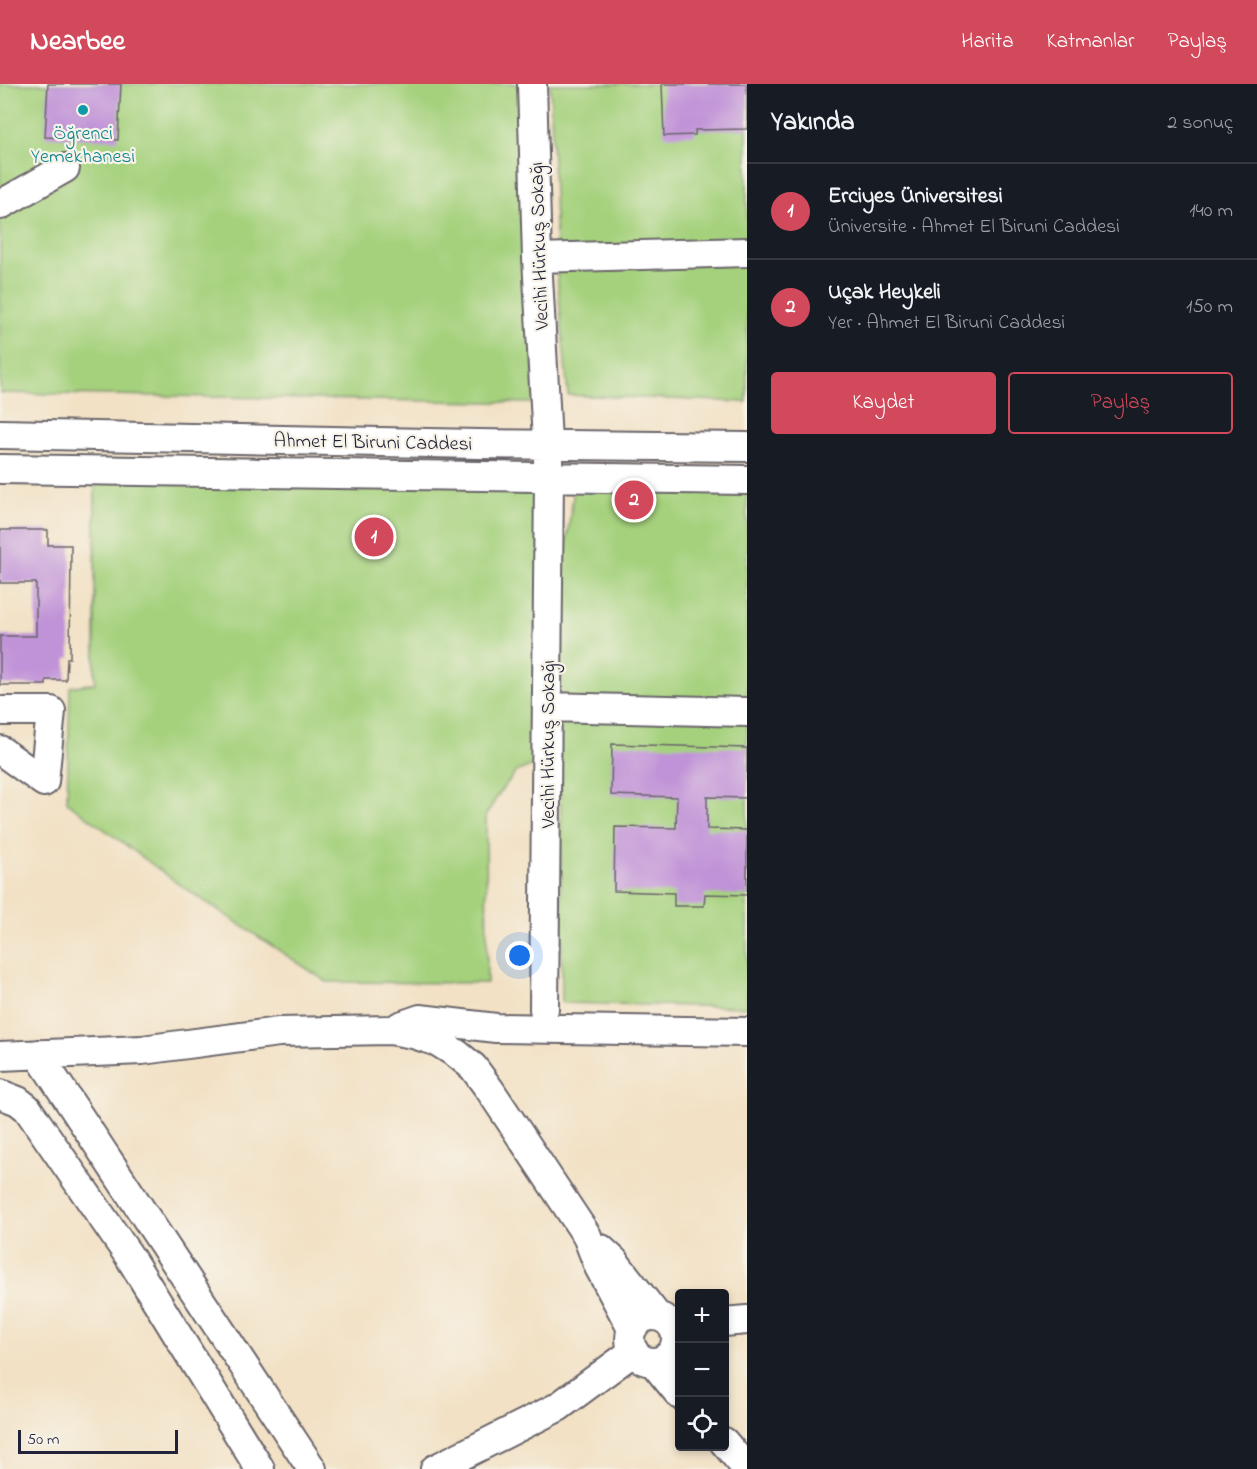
<!DOCTYPE html>
<html lang="tr">
<head>
<meta charset="utf-8">
<style>
  :root { --surface:#171b24; --page:#242831; --text:#f1f3f6; --muted:#9ea1a6; --line:#363941; --accent:#d1495b }
  body { margin:0; font-family:"Indie Flower",sans-serif; background:var(--page); color:var(--text) }
  .controls { position:absolute; right:18px; bottom:18px; display:grid; overflow:hidden; border-radius:6px; box-shadow:0 3px 9px #0003 }
  .controls button { width:54px; height:54px; display:grid; place-items:center; padding:0; border:0; border-bottom:2px solid var(--line); background:var(--surface); color:var(--text); font:30px sans-serif }
  .scale { position:absolute; left:18px; bottom:15px; width:160px; box-sizing:border-box; padding-left:6px; border:3px solid #22223b; border-top:0; font-size:16px; line-height:21px; white-space:nowrap; color:#22223b; -webkit-text-stroke:4px #f7f3e8; paint-order:stroke }
  .you { position:absolute; left:520px; top:872px; width:21px; height:21px; margin:-15px; border:4px solid #fff; border-radius:50%; background:#1a73e8; box-shadow:0 0 0 9px #1a73e833 }
  .badge { display:grid; place-items:center; width:39px; height:39px; border-radius:50%; background:var(--accent); color:#fff; font-size:20px; font-weight:700 }
  .pin { position:absolute; translate:-50% -50%; border:3px solid #fff; box-shadow:0 2px 6px #0006 }
  .list { margin:0; padding:0; list-style:none }
  h2 { display:flex; justify-content:space-between; align-items:center; height:78px; margin:0; padding:0 24px; font-size:26px }
  h2 small { font-size:20px; font-weight:400; color:var(--muted) }
  .list li { display:grid; grid-template-columns:39px 1fr auto; gap:18px; align-items:center; box-sizing:border-box; height:96px; padding:0 24px; border-top:2px solid var(--line) }
  .list b { display:block; font-size:22px; white-space:nowrap }
  .list p { margin:0; font-size:20px; white-space:nowrap; color:var(--muted) }
  .list em { font-size:20px; font-style:normal; color:var(--muted) }
  .actions { display:flex; gap:12px; padding:18px 24px }
  .actions a { flex:1; padding:14px 0; border:2px solid var(--accent); border-radius:6px; text-align:center; font-size:21px; color:var(--accent) }
  .actions .main { background:var(--accent); color:#fff }
  .icon { flex:none; width:33px; height:33px; fill:none; stroke:currentColor; stroke-width:2; stroke-linecap:round; stroke-linejoin:round }
  .map { position:relative; flex:none; width:747px; height:1385px; overflow:hidden }
  header { display:flex; align-items:center; gap:36px; box-sizing:border-box; height:84px; padding:0 30px; background:var(--accent); color:#fff }
  header strong { font-size:28px }
  nav { display:flex; gap:33px; margin-inline-start:auto; font-size:21px }
  main { display:flex }
  aside { flex:1; background:var(--surface) }
  .map>svg:first-child { display:block }
</style>
</head>
<body>
<header>
<strong>Nearbee</strong>
<nav><a>Harita</a><a>Katmanlar</a><a>Paylaş</a></nav>
</header>
<main>
<div class="map">
<svg width="747" height="1385" viewBox="0 0 747 1385">
  <rect width="100%" height="100%" fill="#f7f3e8"/>
  <filter id="ink" filterUnits="userSpaceOnUse"><feTurbulence type="fractalNoise" baseFrequency=".0167" numOctaves="2"/><feDisplacementMap in="SourceGraphic" scale="12" xChannelSelector="R" yChannelSelector="G"/><feConvolveMatrix kernelMatrix="1 2 1 2 8 2 1 2 1" color-interpolation-filters="sRGB"/></filter>
  <filter id="wash" filterUnits="userSpaceOnUse"><feTurbulence type="fractalNoise" baseFrequency=".008" numOctaves="4" result="noise"/><feDisplacementMap in="SourceGraphic" scale="24" xChannelSelector="R" yChannelSelector="G"/><feGaussianBlur stdDeviation="1.35" result="paint"/><feColorMatrix in="noise" values="0 0 0 0 0 0 0 0 0 0 0 0 0 0 0 0 0 1.4 0 .05"/><feComposite in="paint" operator="in"/></filter>
  <g filter="url(#wash)">
    <rect width="100%" height="100%" fill="#f2e1c5"/>
    <!-- green -->
    <path fill="#a5d17d" stroke="#647a5c" stroke-width="1.5" d="M0,0H527L534,319L0,309Z
      M550,0H747V318L568,311L557,190Z
      M95,377L522,388L541,412L537,679L516,688L500,708L486,731L487,899L327,898L183,803L67,718L70,603L95,599Z
      M747,388V923L562,919L559,509L575,399Z"/>
    <g id="blocks">
      <!-- building -->
      <path fill="#c092d7" d="M48,0H121L118,56L45,53Z
        M662,0H747V45L695,46V51L664,52Z
        M0,446H48V461H71L70,574H67L66,596H46V601H0V552H36V499H0Z
        M612,660L747,664V714L707,713V745L747,746V811L705,810L704,822H674V809L614,807L615,743L676,744L677,713L611,711Z"/>
    </g>
  </g>
  <g filter="url(#ink)">
    <use href="#blocks" fill-opacity="0" stroke="#6b656b" stroke-width="1.5"/>
    <g fill="none" stroke-linecap="round" stroke-linejoin="round">
      <defs>
        <path id="minor" d="M532,0L537,174L549,394L544,925
          M0,121L65,84
          M537,174L747,168
          M0,350L478,360L747,363
          M0,385L747,396
          M547,623L747,628
          M0,627H51L44,698L0,666
          M400,942L420,935L496,944L747,948
          M38,970L312,1385
          M0,972L142,966L279,948L390,946L413,950L438,958L457,970L473,983L490,1006L587,1152L599,1183L632,1245
          M0,1010L18,1017L27,1024L129,1172L260,1385
          M601,1165L613,1176L657,1232
          M630 1255a23 23 0 1 1 46 0a23 23 0 1 1-46 0Z
          M724,1238L747,1236
          M653,1278L680,1311
          M724,1358L747,1385
          M435,1385L558,1323L634,1267"/>
      </defs>
      <!-- minor casing -->
      <use href="#minor" stroke="#6b656b" stroke-width="32"/>
      <!-- minor -->
      <use href="#minor" stroke="#fff" stroke-width="28"/>
    </g>
  </g>
  <!-- markers -->
  <circle fill="#0f9aa8" stroke="#f7f3e8" stroke-width="2" cx="83" cy="26" r="6"/>
  <g text-anchor="middle" stroke-width="4.5" stroke-linejoin="round" paint-order="stroke">
    <!-- culture labels -->
    <g font-size="20" fill="#0d838f" stroke="#f7f3e8">
      <text x="83" y="55">Öğrenci<tspan x="83" dy="23">Yemekhanesi</tspan></text>
    </g>
    <!-- street labels -->
    <g font-size="20" fill="#22223b" stroke="#f7f3e8">
      <text transform="translate(538 162) rotate(-92)" y="7">Vecihi Hürkuş Sokağı</text>
      <text transform="translate(373 357) rotate(1)" y="7">Ahmet El Biruni Caddesi</text>
      <text transform="translate(547 660) rotate(-90)" y="7">Vecihi Hürkuş Sokağı</text>
    </g>
  </g>
</svg>
<div class="controls">
<button>+</button>
<button>−</button>
<button><svg class="icon" aria-label="locate" viewBox="0 0 24 24"><circle cx="12" cy="12" r="6"/><path d="M12 2v4M12 18v4M2 12h4M18 12h4"/></svg></button>
</div>
<div class="scale">50 m</div>
<div class="you"></div>
<div class="pin badge" style="left:374px;top:453px">1</div>
<div class="pin badge" style="left:634px;top:416px">2</div>
</div>
<aside>
<h2>Yakında<small>2 sonuç</small></h2>
<ul class="list">
<li><span class="badge">1</span><div><b>Erciyes Üniversitesi</b><p>Üniversite · Ahmet El Biruni Caddesi</p></div><em>140 m</em></li>
<li><span class="badge">2</span><div><b>Uçak Heykeli</b><p>Yer · Ahmet El Biruni Caddesi</p></div><em>150 m</em></li>
</ul>
<div class="actions"><a class="main">Kaydet</a><a>Paylaş</a></div>
</aside>
</main>
</body>
</html>
